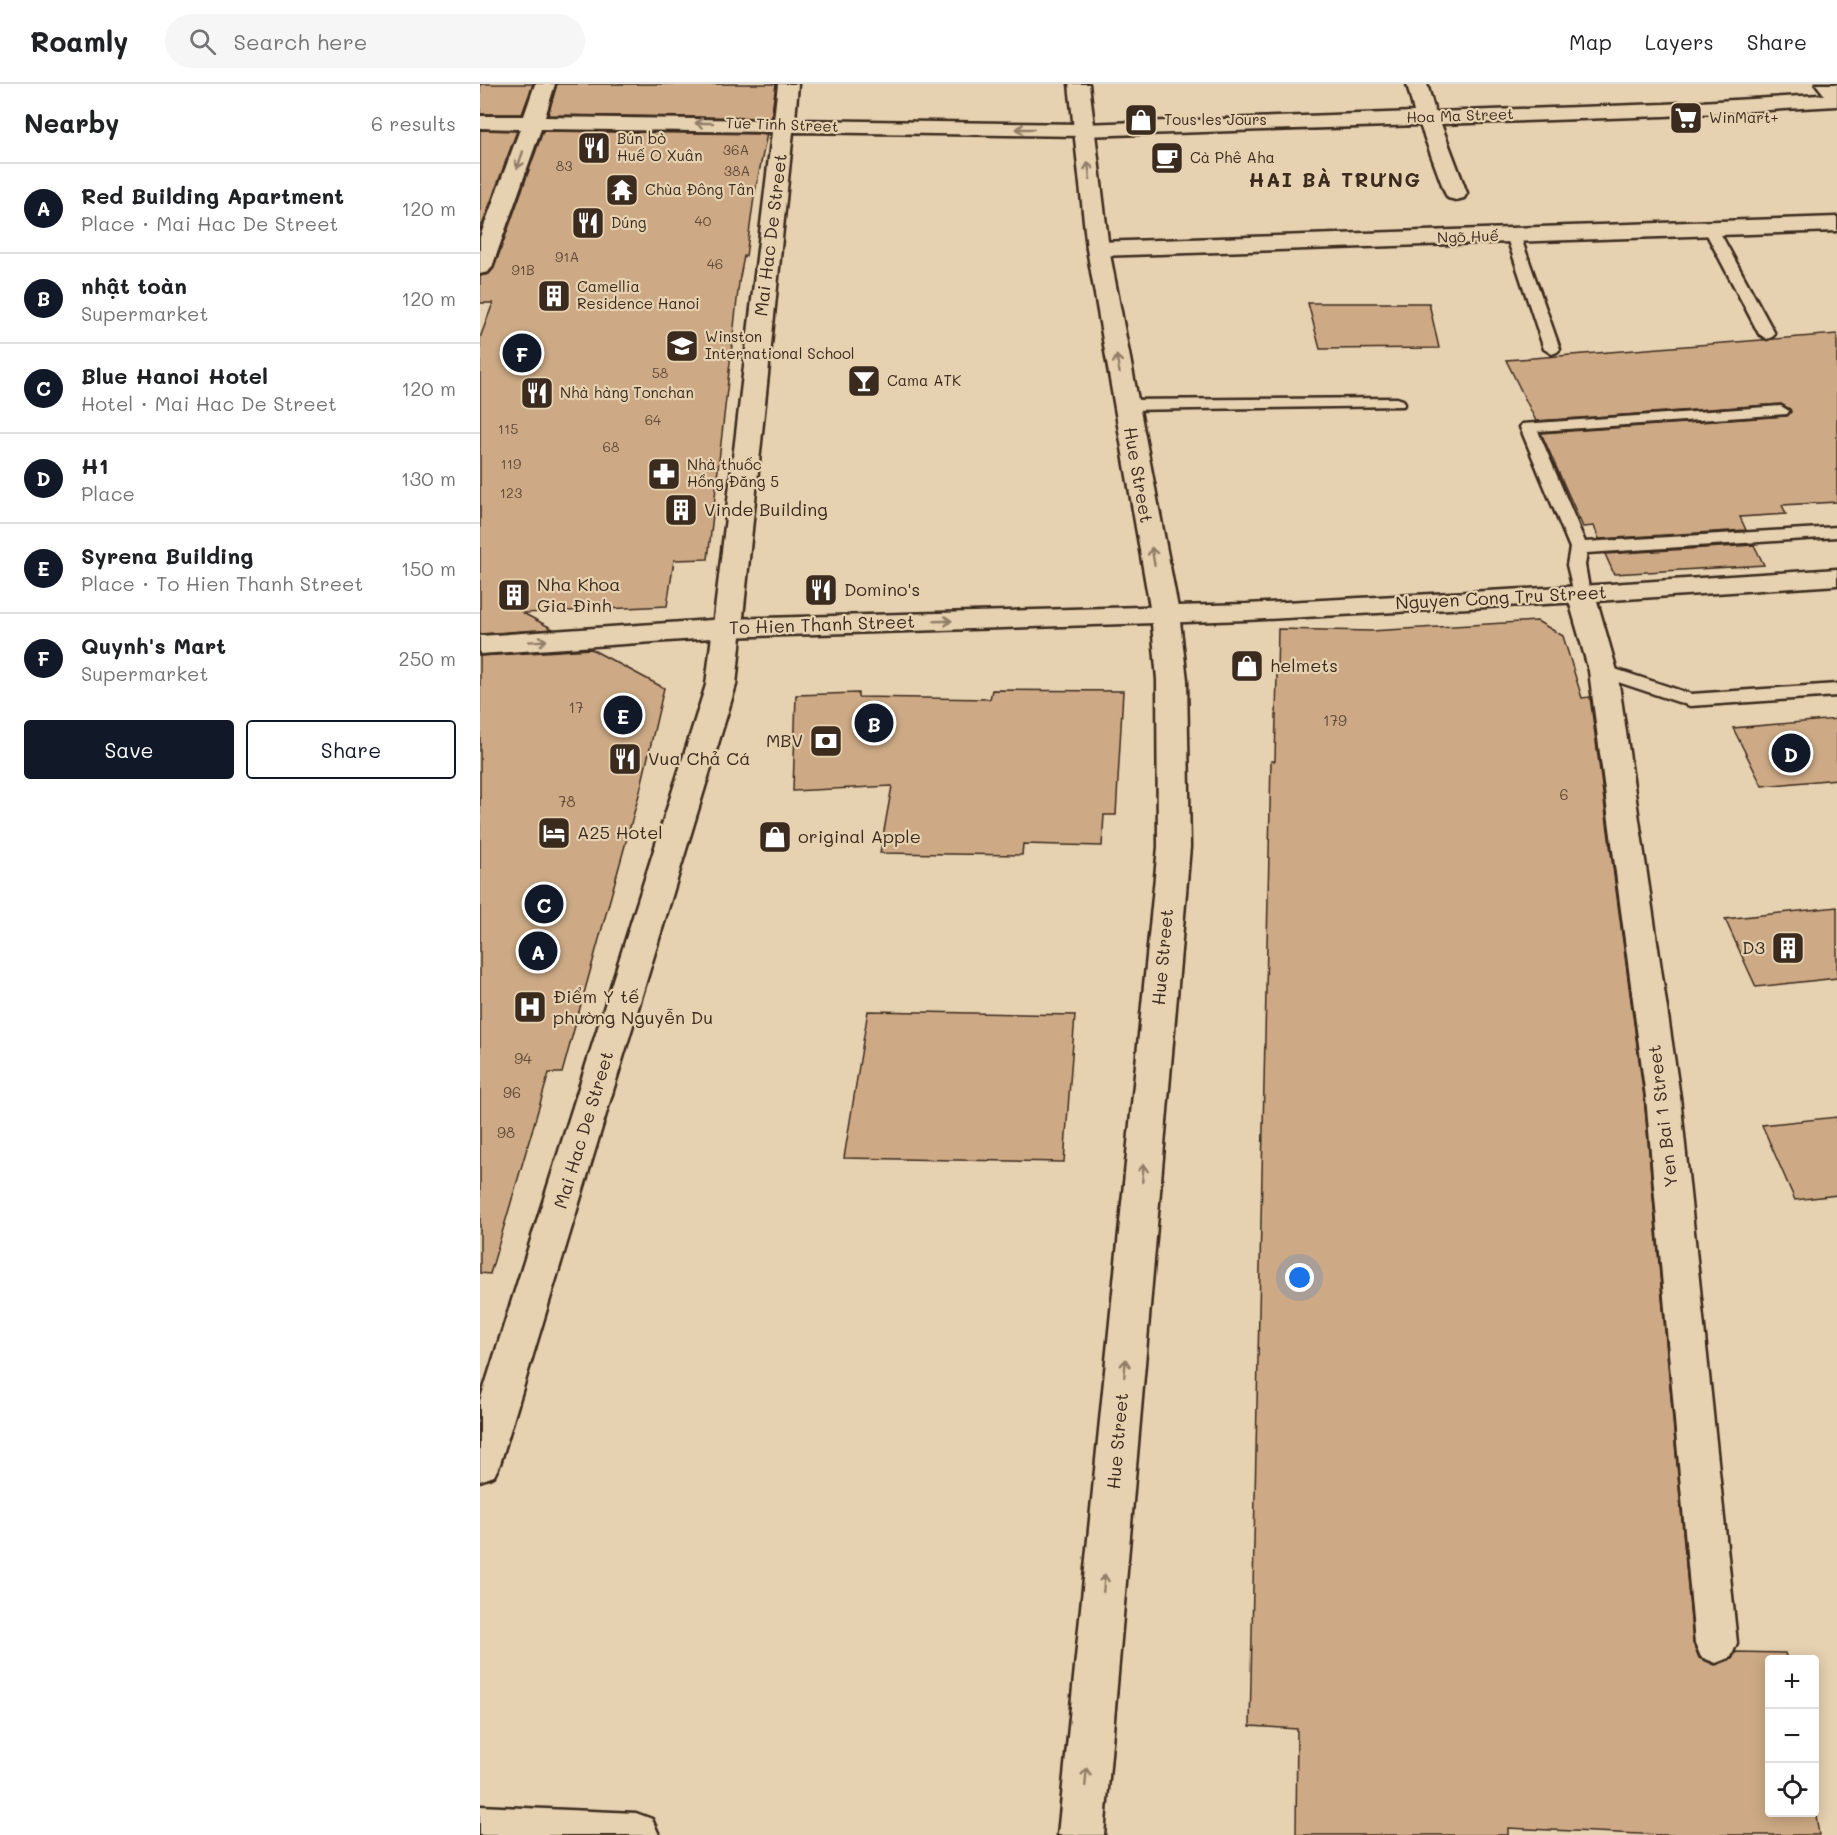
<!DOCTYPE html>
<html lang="en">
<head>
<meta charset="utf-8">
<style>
  :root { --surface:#fff; --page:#f6f6f6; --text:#202124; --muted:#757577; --line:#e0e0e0; --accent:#111827 }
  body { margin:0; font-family:Mali,sans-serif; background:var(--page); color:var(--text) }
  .controls { position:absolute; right:18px; bottom:18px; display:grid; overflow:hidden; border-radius:6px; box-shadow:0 3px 15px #0003 }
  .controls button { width:54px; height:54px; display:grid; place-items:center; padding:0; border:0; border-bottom:2px solid var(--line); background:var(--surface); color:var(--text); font:30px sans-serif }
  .you { position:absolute; left:820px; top:1194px; width:21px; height:21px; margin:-15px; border:4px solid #fff; border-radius:50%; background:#1a73e8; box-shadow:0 0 0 9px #1a73e833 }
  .badge { display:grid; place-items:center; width:39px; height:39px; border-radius:50%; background:var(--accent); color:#fff; font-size:20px; font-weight:700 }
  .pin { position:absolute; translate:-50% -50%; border:3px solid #fff; box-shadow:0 2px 6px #0006 }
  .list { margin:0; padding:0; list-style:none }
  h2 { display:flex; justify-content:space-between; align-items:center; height:78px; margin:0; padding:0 24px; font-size:26px }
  h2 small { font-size:20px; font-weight:400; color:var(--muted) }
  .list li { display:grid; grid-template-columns:39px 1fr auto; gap:18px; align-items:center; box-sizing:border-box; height:90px; padding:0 24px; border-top:2px solid var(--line) }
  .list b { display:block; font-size:22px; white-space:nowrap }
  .list p { margin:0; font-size:20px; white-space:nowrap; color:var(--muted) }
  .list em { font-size:20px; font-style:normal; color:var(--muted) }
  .actions { display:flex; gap:12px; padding:18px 24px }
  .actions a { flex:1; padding:14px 0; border:2px solid var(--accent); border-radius:6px; text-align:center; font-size:21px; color:var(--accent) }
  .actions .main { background:var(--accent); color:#fff }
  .icon { flex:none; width:33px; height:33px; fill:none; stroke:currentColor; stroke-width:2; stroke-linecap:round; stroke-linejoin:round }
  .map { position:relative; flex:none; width:1357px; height:1751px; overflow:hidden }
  header { display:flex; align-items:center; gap:36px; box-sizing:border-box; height:84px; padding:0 30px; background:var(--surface); border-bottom:2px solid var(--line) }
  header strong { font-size:28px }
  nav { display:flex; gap:33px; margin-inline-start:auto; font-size:21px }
  .search { width:420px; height:54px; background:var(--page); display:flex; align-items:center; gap:15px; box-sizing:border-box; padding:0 21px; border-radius:33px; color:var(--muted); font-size:22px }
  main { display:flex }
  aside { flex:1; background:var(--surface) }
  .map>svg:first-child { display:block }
</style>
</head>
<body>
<header>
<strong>Roamly</strong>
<div class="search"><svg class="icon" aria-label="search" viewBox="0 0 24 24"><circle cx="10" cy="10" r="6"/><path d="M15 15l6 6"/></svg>Search here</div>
<nav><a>Map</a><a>Layers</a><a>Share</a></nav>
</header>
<main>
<aside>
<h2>Nearby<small>6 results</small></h2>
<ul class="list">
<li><span class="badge">A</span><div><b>Red Building Apartment</b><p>Place · Mai Hac De Street</p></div><em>120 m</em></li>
<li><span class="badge">B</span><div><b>nhật toàn</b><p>Supermarket</p></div><em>120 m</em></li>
<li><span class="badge">C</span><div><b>Blue Hanoi Hotel</b><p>Hotel · Mai Hac De Street</p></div><em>120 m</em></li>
<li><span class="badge">D</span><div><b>H1</b><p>Place</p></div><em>130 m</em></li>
<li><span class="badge">E</span><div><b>Syrena Building</b><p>Place · To Hien Thanh Street</p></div><em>150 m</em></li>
<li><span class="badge">F</span><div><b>Quynh's Mart</b><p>Supermarket</p></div><em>250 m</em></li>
</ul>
<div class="actions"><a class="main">Save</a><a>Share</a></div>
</aside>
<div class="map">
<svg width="1357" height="1751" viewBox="0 0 1357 1751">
  <rect width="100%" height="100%" fill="#e6d1b0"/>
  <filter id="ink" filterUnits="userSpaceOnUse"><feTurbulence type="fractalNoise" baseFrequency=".0167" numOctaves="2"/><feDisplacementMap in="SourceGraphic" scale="12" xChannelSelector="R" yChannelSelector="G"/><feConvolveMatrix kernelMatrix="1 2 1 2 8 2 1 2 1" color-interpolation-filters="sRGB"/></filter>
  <g filter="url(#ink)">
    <!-- building -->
    <path fill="#cdaa85" stroke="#3b2a1e" stroke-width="1.5" d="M0,0H53L42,30H0Z
      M77,0H296L291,34L68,31Z
      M0,46L37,47L0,147Z
      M63,47L287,50L274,113L266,172H264L259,198L228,475L194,476L187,522L43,529L73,545L0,550V254L13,219H0V192L9,190L14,184Z
      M828,219H949L959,264L840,265Z
      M1357,250V418L1302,421L1306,430L1260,433L1266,446L1119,455L1114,442L1103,443L1061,349L1307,332L1311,328L1310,325L1301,320L1056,337L1026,276Z
      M1274,461L1284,481L1134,490L1125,470Z
      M1057,537L1083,552L1102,614L1110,613L1164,1013L1213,1559L1219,1574L1235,1581L1252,1575L1256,1568L1305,1569L1307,1575H1290V1728H1335V1725L1339,1751H1182L1028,1744V1751H816L817,1645L770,1642L791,677H795L798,545L891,547Z
      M111,565L184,604L160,707L82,989H69L10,1190L0,1189V572Z
      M512,606L643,607L636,731H624L622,762L543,760L542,771L400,769L412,702L313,707L316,611L378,609V613L510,615Z
      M1357,635V695L1282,702L1253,644Z
      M1357,823V894L1276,903L1245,835Z
      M388,927L595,931L584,1078L364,1074Z
      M1357,1033V1111L1315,1116L1282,1041Z"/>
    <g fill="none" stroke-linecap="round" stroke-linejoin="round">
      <defs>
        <path id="service" d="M1231,141L1238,145L1295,250L1292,253L1287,255L1279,250L1224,145Z
          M1033,147L1040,151L1080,265L1077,268L1072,270L1064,265L1026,151Z
          M917,314L923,316L925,319L923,322L645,326L637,321L645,316Z
          M1301,322L1309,327L1307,330L1058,347L1105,458L1357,443V453L1107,469L1105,481L1110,510L1107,514H1095L1087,481L1090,464L1040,343L1042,340Z
          M1123,581L1211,610L1357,600V612L1210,622L1117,591L1114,587L1117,583Z"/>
        <path id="minor" d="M55,0H75L65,33L294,36L298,0H318L315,36L603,40L934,28L927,0H947L955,28L1184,20L1357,10V22L1184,32L961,40L987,109L984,114L976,116L968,114L965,109L940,41L603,52L313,48L256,601L20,1380L14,1392L0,1397V1317L226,601L292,48L61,45L12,183L8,188L0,190V153L40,45L0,44V32H44Z
          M1357,133V147L618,172L610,170L607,165L610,160L618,158Z
          M1101,502L1111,504L1115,510L1137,587L1200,1013L1257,1559L1251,1573L1236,1579L1221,1573L1215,1559L1166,1013L1109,587L1087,510L1091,504Z
          M0,1722L156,1729L172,1735L179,1751H0Z"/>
        <path id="tertiary" d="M1336,0H1357V20L1350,18Z
          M1357,485V501L1101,518L767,536L246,553L0,570V552L246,535L767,520L1101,502Z"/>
        <path id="secondary" d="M589,0H609L629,165L699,529L707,596L710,763L624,1751H578L678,763L677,596L671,529L607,165Z"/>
      </defs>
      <!-- service casing -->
      <use href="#service" stroke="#3b2a1e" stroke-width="5"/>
      <!-- minor casing -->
      <use href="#minor" stroke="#3b2a1e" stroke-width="5"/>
      <!-- tertiary casing -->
      <use href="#tertiary" stroke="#3b2a1e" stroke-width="5"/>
      <!-- secondary casing -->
      <use href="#secondary" stroke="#3b2a1e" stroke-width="5"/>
      <!-- service -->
      <use href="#service" fill="#e6d1b0" fill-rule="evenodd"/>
      <!-- minor -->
      <use href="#minor" fill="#e6d1b0" fill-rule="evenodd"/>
      <!-- tertiary -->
      <use href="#tertiary" fill="#e6d1b0" fill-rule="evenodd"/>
      <!-- secondary -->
      <use href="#secondary" fill="#e6d1b0" fill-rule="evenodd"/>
    </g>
    <!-- one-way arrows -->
    <defs><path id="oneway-shaft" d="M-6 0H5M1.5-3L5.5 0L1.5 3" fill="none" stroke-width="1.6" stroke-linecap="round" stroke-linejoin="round" transform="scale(1.5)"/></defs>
    <g stroke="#907e67">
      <use href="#oneway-shaft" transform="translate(224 39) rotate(-180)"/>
      <use href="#oneway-shaft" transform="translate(545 45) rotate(-180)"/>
      <use href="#oneway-shaft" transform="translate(40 76) rotate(109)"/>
      <use href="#oneway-shaft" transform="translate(609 87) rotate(-97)"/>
      <use href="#oneway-shaft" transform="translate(638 280) rotate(-100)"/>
      <use href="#oneway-shaft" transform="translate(673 472) rotate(-100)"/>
      <use href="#oneway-shaft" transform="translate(463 537) rotate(-2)"/>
      <use href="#oneway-shaft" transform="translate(58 557) rotate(-4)"/>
      <use href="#oneway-shaft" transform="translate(663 1089) rotate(-85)"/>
      <use href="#oneway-shaft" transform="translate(645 1284) rotate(-85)"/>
      <use href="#oneway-shaft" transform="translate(624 1499) rotate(-85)"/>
      <use href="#oneway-shaft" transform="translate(606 1693) rotate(-85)"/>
    </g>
  </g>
  <!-- icons -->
  <defs>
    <symbol id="supermarket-square" viewBox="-11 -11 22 22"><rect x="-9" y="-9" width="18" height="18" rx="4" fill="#3b2a1e" stroke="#e6d1b0"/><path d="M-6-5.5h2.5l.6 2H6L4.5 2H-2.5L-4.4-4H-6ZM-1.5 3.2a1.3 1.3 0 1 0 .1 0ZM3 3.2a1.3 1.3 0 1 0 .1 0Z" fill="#fff"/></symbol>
    <symbol id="shop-square" viewBox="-11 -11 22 22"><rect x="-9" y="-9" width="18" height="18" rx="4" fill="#3b2a1e" stroke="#e6d1b0"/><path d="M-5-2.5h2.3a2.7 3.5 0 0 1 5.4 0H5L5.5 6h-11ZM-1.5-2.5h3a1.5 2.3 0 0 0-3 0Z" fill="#fff"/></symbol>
    <symbol id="restaurant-square" viewBox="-11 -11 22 22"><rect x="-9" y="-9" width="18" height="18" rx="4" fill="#3b2a1e" stroke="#e6d1b0"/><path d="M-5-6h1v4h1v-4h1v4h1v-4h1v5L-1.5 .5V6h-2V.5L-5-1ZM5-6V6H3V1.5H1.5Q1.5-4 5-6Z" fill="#fff"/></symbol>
    <symbol id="cafe-square" viewBox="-11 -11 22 22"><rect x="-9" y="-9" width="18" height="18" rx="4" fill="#3b2a1e" stroke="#e6d1b0"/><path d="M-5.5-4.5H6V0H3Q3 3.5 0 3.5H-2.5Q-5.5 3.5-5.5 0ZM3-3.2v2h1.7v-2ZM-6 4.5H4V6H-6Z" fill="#fff"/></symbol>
    <symbol id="temple-square" viewBox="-11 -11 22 22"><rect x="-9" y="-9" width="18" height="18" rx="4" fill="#3b2a1e" stroke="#e6d1b0"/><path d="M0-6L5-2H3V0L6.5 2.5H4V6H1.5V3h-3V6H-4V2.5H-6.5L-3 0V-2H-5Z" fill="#fff"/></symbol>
    <symbol id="building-square" viewBox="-11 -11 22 22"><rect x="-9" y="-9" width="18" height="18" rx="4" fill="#3b2a1e" stroke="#e6d1b0"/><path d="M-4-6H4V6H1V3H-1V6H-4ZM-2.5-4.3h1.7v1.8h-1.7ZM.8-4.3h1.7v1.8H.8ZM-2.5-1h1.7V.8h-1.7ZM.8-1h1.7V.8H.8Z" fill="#fff"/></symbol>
    <symbol id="school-square" viewBox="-11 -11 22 22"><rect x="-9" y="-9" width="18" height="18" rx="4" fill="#3b2a1e" stroke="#e6d1b0"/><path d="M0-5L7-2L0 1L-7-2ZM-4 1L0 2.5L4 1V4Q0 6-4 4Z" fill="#fff"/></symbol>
    <symbol id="bar-square" viewBox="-11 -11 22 22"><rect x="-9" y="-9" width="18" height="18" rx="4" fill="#3b2a1e" stroke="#e6d1b0"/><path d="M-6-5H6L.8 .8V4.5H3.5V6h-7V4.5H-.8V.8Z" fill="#fff"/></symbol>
    <symbol id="pharmacy-square" viewBox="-11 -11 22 22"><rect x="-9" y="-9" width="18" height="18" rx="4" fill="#3b2a1e" stroke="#e6d1b0"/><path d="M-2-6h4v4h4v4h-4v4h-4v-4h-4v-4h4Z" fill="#fff"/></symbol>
    <symbol id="bank-square" viewBox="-11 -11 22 22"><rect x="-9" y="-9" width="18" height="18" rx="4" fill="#3b2a1e" stroke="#e6d1b0"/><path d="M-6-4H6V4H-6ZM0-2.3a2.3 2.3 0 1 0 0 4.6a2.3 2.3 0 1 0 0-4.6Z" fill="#fff"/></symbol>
    <symbol id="hotel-square" viewBox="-11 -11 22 22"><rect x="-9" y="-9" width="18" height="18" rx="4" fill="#3b2a1e" stroke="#e6d1b0"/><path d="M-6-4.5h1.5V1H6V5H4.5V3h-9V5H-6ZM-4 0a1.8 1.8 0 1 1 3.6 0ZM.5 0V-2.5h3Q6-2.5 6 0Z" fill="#fff"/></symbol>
    <symbol id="hospital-square" viewBox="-11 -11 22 22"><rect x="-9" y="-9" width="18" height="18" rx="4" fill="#3b2a1e" stroke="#e6d1b0"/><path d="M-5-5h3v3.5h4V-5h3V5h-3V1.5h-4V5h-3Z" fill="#fff"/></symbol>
  </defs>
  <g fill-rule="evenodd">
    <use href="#supermarket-square" x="1187" y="15" width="38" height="38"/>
    <use href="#shop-square" x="642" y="17" width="38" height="38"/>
    <use href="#restaurant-square" x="95" y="45" width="38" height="38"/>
    <use href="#cafe-square" x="668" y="55" width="38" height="38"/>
    <use href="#temple-square" x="123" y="87" width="38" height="38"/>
    <use href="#restaurant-square" x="89" y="120" width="38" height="38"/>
    <use href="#building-square" x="55" y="193" width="38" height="38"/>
    <use href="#school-square" x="183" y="243" width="38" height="38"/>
    <use href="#bar-square" x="365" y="278" width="38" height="38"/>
    <use href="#restaurant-square" x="38" y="290" width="38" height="38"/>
    <use href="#pharmacy-square" x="165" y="371" width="38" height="38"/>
    <use href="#building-square" x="182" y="407" width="38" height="38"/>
    <use href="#restaurant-square" x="322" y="487" width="38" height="38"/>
    <use href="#building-square" x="15" y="492" width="38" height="38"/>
    <use href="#shop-square" x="748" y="563" width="38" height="38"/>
    <use href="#bank-square" x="327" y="638" width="38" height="38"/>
    <use href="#restaurant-square" x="126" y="656" width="38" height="38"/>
    <use href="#hotel-square" x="55" y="730" width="38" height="38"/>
    <use href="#shop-square" x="276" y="734" width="38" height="38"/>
    <use href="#building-square" x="1289" y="845" width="38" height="38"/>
    <use href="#hospital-square" x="31" y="904" width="38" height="38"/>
  </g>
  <g text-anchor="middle" stroke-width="4.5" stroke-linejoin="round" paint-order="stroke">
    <!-- far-number labels -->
    <g font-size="14" fill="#604a38">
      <text x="256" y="71">36A</text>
      <text x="84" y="87">83</text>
      <text x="257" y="92">38A</text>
      <text x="223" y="142">40</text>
      <text x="87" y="178">91A</text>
      <text x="235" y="185">46</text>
      <text x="43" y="191">91B</text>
      <text x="180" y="294">58</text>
      <text x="173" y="341">64</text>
      <text x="28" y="350">115</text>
      <text x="131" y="368">68</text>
      <text x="31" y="385">119</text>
      <text x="31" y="414">123</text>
    </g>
    <!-- far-street labels -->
    <g font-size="15" fill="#3b2a1e" stroke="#e6d1b0">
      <text transform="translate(980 32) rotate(-2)" y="5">Hoa Ma Street</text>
      <text transform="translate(302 41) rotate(2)" y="5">Tue Tinh Street</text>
      <text transform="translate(988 153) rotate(-2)" y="5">Ngõ Huế</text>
    </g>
    <!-- far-poi labels -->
    <g font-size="15" fill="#3b2a1e" stroke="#e6d1b0" text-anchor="start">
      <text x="1229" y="39">WinMart+</text>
      <text x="684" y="41">Tous les Jours</text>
      <text x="137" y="60">Bún bò<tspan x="137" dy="17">Huế O Xuân</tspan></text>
      <text x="710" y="79">Cà Phê Aha</text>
      <text x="165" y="111">Chùa Đông Tân</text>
      <text x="131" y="144">Dúng</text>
      <text x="97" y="208">Camellia<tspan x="97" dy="17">Residence Hanoi</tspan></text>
      <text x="225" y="258">Winston<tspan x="225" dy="17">International School</tspan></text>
      <text x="407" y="302">Cama ATK</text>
      <text x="80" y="314">Nhà hàng Tonchan</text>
      <text x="207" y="386">Nhà thuốc<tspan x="207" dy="17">Hồng Đăng 5</tspan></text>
    </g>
    <!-- number labels -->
    <g font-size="15" fill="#604a38">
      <text x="96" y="629">17</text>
      <text x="855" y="642">179</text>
      <text x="1084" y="716">6</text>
      <text x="87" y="723">78</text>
      <text x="43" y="980">94</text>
      <text x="32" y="1014">96</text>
      <text x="26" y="1054">98</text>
    </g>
    <!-- street labels -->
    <g font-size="18" fill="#3b2a1e" stroke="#e6d1b0">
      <text transform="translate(291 151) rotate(-83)" y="6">Mai Hac De Street</text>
      <text transform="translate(658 391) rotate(80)" y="6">Hue Street</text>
      <text transform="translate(1021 514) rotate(-3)" y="6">Nguyen Cong Tru Street</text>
      <text transform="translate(342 541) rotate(-2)" y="6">To Hien Thanh Street</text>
      <text transform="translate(683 873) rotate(-85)" y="6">Hue Street</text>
      <text transform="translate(1183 1032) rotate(-97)" y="6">Yen Bai 1 Street</text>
      <text transform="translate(104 1046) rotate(-73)" y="6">Mai Hac De Street</text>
      <text transform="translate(638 1357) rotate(-85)" y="6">Hue Street</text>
    </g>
    <!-- poi labels -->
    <g font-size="18" fill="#3b2a1e" stroke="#e6d1b0" text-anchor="start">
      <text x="224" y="432">Vinde Building</text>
      <text x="57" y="507">Nha Khoa<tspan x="57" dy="21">Gia Đình</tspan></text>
      <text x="364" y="512">Domino's</text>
      <text x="790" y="588">helmets</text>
      <text x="323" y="663" text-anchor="end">MBV</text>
      <text x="168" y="681">Vua Chả Cá</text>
      <text x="97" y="755">A25 Hotel</text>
      <text x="318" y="759">original Apple</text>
      <text x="1285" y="870" text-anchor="end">D3</text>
      <text x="73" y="919">Điểm Y tế<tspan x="73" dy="21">phường Nguyễn Du</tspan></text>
    </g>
    <!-- far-district labels -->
    <g font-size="20" font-weight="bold" letter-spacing="1.5" fill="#3b2a1e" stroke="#e6d1b0">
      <text x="855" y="103">HAI BÀ TRƯNG</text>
    </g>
  </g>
</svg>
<div class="controls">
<button>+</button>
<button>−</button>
<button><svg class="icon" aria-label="locate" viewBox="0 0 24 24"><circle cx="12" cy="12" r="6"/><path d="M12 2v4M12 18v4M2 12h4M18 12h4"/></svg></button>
</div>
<div class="you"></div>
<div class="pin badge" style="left:58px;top:867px">A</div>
<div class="pin badge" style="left:394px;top:639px">B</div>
<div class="pin badge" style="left:64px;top:820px">C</div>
<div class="pin badge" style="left:1311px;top:669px">D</div>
<div class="pin badge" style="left:143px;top:631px">E</div>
<div class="pin badge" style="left:42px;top:269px">F</div>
</div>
</main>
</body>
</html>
